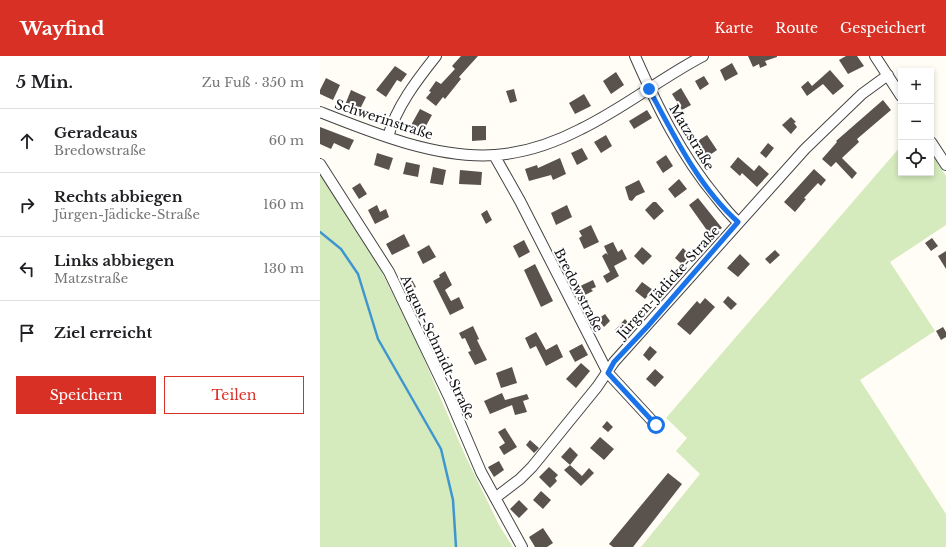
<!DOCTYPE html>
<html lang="de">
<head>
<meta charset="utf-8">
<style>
  :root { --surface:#fff; --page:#f6f6f6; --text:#202124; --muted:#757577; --line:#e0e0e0; --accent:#d93025 }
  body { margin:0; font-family:"Libre Baskerville",serif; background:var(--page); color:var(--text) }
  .controls { position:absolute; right:12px; top:12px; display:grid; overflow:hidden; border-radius:0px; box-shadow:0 2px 6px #0003 }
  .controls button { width:36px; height:36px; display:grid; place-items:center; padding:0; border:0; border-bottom:1px solid var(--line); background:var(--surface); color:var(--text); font:20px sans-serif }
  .stop { position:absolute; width:12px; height:12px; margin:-9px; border:3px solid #1a73e8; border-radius:50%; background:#fff }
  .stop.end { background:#1a73e8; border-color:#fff; box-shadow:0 1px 4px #0008 }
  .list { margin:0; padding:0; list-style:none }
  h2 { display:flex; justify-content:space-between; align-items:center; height:52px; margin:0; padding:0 16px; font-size:17px }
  h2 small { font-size:13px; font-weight:400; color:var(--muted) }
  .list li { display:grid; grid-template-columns:26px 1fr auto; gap:12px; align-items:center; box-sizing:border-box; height:64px; padding:0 16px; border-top:1px solid var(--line) }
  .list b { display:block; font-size:15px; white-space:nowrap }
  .list p { margin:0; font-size:13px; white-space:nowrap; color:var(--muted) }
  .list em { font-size:13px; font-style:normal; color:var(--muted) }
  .actions { display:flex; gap:8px; padding:12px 16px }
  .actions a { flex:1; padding:9px 0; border:1px solid var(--accent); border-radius:0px; text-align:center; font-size:14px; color:var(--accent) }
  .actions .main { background:var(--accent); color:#fff }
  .icon { flex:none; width:22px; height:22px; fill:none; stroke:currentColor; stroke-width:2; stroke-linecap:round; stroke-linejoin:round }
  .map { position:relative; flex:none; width:626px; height:491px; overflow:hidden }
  header { display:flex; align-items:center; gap:24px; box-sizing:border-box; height:56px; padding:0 20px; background:var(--accent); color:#fff }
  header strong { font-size:19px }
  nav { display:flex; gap:22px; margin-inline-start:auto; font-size:14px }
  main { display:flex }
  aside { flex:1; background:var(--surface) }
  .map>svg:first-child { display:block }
</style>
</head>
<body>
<header>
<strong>Wayfind</strong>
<nav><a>Karte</a><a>Route</a><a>Gespeichert</a></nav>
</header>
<main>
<aside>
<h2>5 Min.<small>Zu Fuß · 350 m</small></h2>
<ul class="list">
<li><svg class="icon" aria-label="ahead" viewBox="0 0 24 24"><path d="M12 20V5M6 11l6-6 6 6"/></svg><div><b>Geradeaus</b><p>Bredowstraße</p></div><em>60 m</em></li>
<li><svg class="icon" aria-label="right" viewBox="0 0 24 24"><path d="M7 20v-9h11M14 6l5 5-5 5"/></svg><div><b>Rechts abbiegen</b><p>Jürgen-Jädicke-Straße</p></div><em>160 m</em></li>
<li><svg class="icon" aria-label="left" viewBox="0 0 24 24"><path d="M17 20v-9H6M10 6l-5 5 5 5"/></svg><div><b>Links abbiegen</b><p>Matzstraße</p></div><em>130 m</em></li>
<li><svg class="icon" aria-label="arrive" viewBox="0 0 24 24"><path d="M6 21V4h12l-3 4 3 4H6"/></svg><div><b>Ziel erreicht</b></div></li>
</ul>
<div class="actions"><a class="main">Speichern</a><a>Teilen</a></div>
</aside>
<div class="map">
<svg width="626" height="491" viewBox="0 0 626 491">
  <rect width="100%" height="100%" fill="#fffdf5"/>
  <!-- green -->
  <path fill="#d5ebbd" d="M581,90V117H611V97L626,120V169L570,206L615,275L540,324L626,458V491H321L380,418L356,395L367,382L346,362Z
    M0,114L57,206L98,289L144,397L179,469L193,491H0Z"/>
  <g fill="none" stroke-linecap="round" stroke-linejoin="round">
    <!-- stream -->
    <path stroke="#3f96cf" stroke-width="2.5" d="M0,176L21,193L38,218L58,283L121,393L133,444L136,491"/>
  </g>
  <!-- building -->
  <path fill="#5a524d" d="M141,0H158L139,21L141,23L125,43L123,41L116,50L106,42L111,36L109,35L116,25L121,28L135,13L132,10Z
    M428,0H457V1L445,5L447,9L440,12L439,8L433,11Z
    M526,0H537L544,10L528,18L519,4Z
    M412,7L418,18L405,25L400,14Z
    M75,10L87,18L81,26L77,24L66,41L56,34Z
    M510,14L524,30L513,39L503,28L487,40L481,31L488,25L492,30Z
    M296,16L304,29L291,38L283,25Z
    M384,20L389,28L380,34L375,25Z
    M6,22L20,29L13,44L0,38V34Z
    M361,32L371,49L362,54L352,38Z
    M194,33L197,45L190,47L186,35Z
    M31,34L46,41L39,55L25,49Z
    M264,38L271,50L255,58L249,47Z
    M563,44L571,54L537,83L539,86L522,102L537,117L532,123L516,106L511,111L502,103L517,86L516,85Z
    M100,53L112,59L102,77L90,71Z
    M327,54L332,62L314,73L309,65Z
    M471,61L476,66L474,67L477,71L471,78L462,69Z
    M152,70H166V84L152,85Z
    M0,71L34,84L29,94L14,87L11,93L0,88Z
    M286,79L292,90L281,97L274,86Z
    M387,79L397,94L387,101L376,86Z
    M448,87L454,92L446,102L440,97Z
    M262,92L268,103L257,109L251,97Z
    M57,97L73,102L69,114L54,109Z
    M346,99L353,110L343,117L336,106Z
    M418,101L434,115L439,109L449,118L437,131L422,117L420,120L410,111Z
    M240,102L246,118L233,124L231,119L209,125L205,113L217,109L218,112Z
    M86,106L100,109L98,121L83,118Z
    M113,111L126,114L123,129L110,127Z
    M494,113L506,124L501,130L498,127L484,142L486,143L475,156L464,146Z
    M140,114L162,116L161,129L139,128Z
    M359,123L367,133L355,142L348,133Z
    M319,124L325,136L316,140L312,145L309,144L305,131Z
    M40,127L47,138L39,143L32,132Z
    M378,142L402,172L391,180L369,149Z
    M333,146H336L344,155L334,164L325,154Z
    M57,149L60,156L66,153L69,161L55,168L48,154Z
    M247,149L252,161L236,169L231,157Z
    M167,154L172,164L166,168L161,158Z
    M271,169L279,186L264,193L259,182L262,180L259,175Z
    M84,178L90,190L72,199L66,188Z
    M612,182L618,190L611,195L605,187Z
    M204,184L210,196L199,202L193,190Z
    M293,186L298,196L302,193L307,203L294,210L299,220L287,227L283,220L290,216L282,200L286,197L288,199L284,190Z
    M109,189L116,201L103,208L97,196Z
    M322,191L332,200L323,209L314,200Z
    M363,192L373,202L365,211L355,202Z
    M455,194L460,199L450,208L445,203Z
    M626,195V213L618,200Z
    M420,198L430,208L418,221L407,212Z
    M215,208L233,245L221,251L204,214Z
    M125,215L132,229L125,234L131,245L139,241L144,252L130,259L113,225L120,221L119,219Z
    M91,222L96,231L87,236L82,227Z
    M273,224L276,231L271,233L273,235L263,240L258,231Z
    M322,226L333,234L325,243L315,235Z
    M408,240L417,248L411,254L403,246Z
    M385,242L395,251L370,279L357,268L377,245L380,248Z
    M285,258L290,265L284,271L278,263Z
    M305,263L312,271L302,281L295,274Z
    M153,270L159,283L157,284L167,304L155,309L148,296L151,295L145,282L142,283L139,277Z
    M623,271L626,276V281L621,284L616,275Z
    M216,276L226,294L237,288L243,301L226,310L216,290L210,293L205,282Z
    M262,288L268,299L255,306L249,295Z
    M330,290L337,296L329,305L323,299Z
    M261,307L270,315L256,332L246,323Z
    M192,311L197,327L181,332L176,317Z
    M335,313L344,321L335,331L326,323Z
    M182,337L185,344L207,338L209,343L203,345L207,356L195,359L192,349L170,358L164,345Z
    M287,365L293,371L288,376L282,371Z
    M185,372L197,391L184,399L179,391L185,387L178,376Z
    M280,381L294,393L284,404L270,392Z
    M210,384L219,392L214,397L206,389Z
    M250,391L258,399L250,409L241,401Z
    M179,405L184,414L174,421L168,411Z
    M250,409L262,420L269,412L274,417L261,430L244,414Z
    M229,411L238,419L235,422L237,425L230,432L219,421Z
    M348,417L362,428L313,491H293L289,488Z
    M221,435L231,444L223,453L213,444Z
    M199,444L208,453L199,462L190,453Z
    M223,472L233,487L227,491H215L209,481Z"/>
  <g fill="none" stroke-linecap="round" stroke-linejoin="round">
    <defs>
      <path id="minor" d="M315,0C337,50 361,99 396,141C403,150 410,159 418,166
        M555,0L581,40
        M0,56C53,77 117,103 175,99C205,97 234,87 261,73C304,52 341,22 383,0
        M68,81C76,51 97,24 116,0
        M611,86L626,109
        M174,99L200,145L288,317L336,369
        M0,108L69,216L129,341L161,416L202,491
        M175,442L200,423L212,411L277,331L294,306L485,93L542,38L568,19"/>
    </defs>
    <!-- minor casing -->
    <use href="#minor" stroke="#444" stroke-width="12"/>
    <!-- minor -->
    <use href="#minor" stroke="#fff" stroke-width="10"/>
  </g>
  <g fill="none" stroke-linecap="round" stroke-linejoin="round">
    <!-- route -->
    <path stroke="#1a73e8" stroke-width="5" d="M329,33C353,78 380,133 418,166L328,270L294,306L288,317L336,369"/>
  </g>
  <g text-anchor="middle" stroke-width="4" stroke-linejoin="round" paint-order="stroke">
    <!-- street labels -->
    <g font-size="13" fill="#111" stroke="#fff">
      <text transform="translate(64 63) rotate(18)" y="5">Schwerinstraße</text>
      <text transform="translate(372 81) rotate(59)" y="5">Matzstraße</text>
      <text transform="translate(348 226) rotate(-48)" y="5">Jürgen-Jädicke-Straße</text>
      <text transform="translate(259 234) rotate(63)" y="5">Bredowstraße</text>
      <text transform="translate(118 291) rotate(65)" y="5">August-Schmidt-Straße</text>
    </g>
  </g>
</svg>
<div class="controls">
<button>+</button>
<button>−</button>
<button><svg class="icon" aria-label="locate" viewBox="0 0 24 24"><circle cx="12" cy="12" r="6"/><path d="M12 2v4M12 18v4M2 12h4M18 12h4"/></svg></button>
</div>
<div class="stop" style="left:336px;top:369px"></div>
<div class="stop end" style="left:329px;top:33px"></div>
</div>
</main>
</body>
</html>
